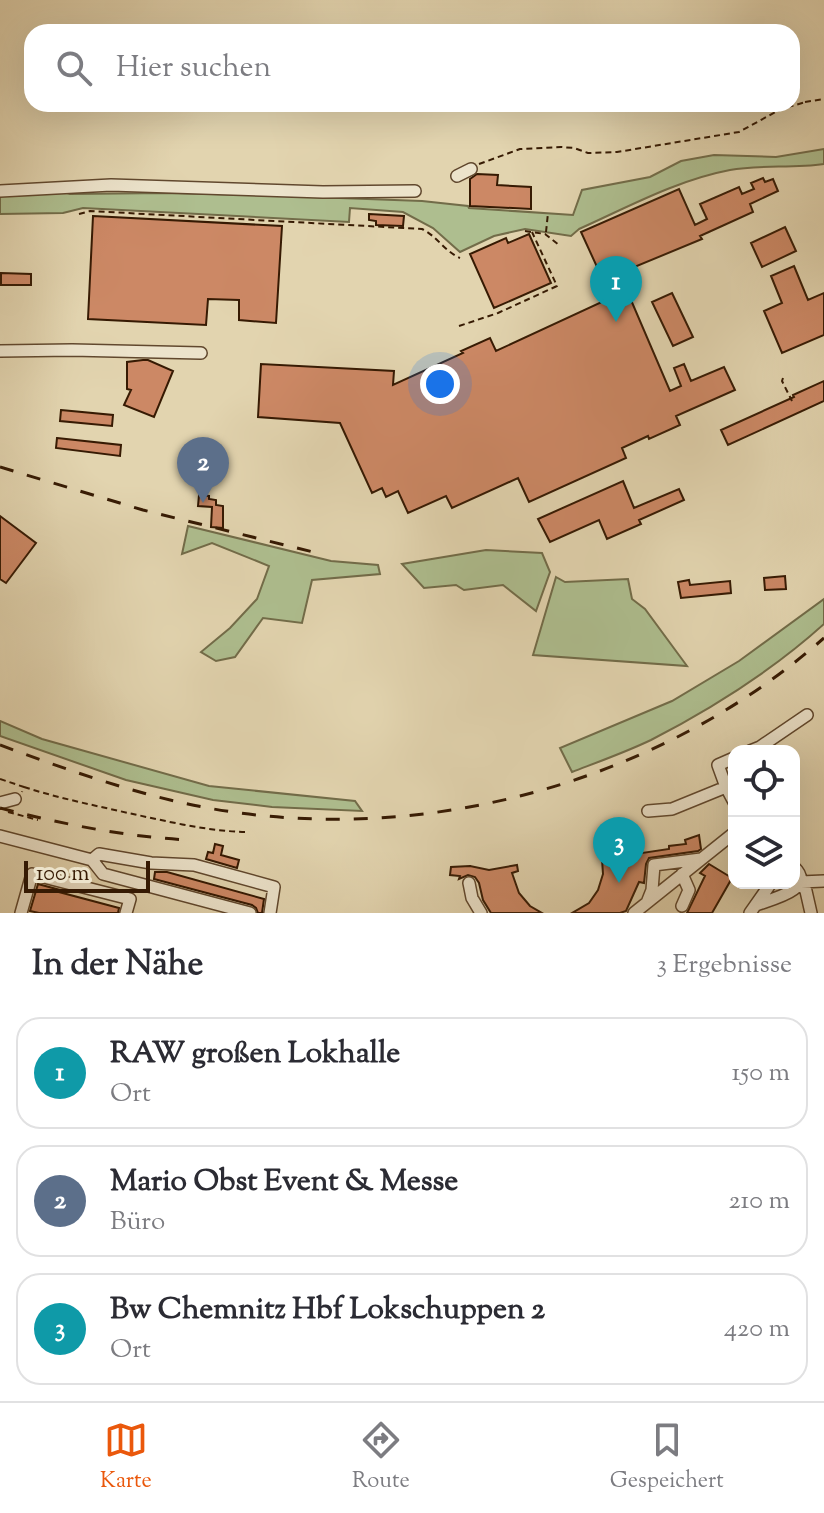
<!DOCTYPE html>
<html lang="de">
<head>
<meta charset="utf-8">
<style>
  :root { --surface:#fff; --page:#f2f2f3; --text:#2b2b33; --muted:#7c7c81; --line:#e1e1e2; --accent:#ea580c }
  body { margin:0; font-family:"Sorts Mill Goudy",serif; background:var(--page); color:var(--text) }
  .controls { position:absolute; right:24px; bottom:24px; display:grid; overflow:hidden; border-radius:16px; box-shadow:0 8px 32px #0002 }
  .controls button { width:72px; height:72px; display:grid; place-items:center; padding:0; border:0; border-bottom:2px solid var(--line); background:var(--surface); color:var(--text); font:40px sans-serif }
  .scale { position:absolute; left:24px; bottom:20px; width:126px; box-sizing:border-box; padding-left:8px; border:4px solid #361a03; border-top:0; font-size:22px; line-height:28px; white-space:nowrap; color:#361a03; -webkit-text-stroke:6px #ece3cb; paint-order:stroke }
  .you { position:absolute; left:440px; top:384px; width:28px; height:28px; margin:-20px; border:6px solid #fff; border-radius:50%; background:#1a73e8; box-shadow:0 0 0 12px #1a73e833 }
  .badge { display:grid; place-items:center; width:52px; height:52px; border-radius:50%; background:var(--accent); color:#fff; font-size:26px; font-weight:700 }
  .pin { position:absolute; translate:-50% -66px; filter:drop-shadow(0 2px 4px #0008) }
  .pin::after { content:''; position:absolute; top:42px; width:28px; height:24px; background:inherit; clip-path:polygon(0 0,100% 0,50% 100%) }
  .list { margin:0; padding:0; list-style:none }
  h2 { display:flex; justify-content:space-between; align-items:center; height:104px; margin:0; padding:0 32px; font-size:34px }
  h2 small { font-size:26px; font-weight:400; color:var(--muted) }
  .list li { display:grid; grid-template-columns:52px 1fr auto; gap:24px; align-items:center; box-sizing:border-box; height:112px; margin:0 16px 16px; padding:0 16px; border:2px solid var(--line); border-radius:24px }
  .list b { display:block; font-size:30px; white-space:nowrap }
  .list p { margin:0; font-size:26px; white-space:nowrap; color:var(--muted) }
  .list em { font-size:26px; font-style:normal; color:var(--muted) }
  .icon { flex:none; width:44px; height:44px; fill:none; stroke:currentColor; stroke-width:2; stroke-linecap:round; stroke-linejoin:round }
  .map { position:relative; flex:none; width:824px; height:913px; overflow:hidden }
  .search { position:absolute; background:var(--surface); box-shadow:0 8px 32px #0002; left:24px; right:24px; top:24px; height:88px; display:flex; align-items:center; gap:20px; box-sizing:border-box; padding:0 28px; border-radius:24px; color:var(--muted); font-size:30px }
  .sheet { height:488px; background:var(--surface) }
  nav { display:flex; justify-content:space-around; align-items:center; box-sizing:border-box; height:112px; border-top:2px solid var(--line); background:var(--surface); font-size:22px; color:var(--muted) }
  nav a { display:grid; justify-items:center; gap:4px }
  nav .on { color:var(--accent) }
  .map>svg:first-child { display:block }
</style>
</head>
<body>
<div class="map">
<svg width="824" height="913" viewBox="0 0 824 913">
  <rect width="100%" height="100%" fill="#e2d4af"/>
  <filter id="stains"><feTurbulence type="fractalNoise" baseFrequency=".0025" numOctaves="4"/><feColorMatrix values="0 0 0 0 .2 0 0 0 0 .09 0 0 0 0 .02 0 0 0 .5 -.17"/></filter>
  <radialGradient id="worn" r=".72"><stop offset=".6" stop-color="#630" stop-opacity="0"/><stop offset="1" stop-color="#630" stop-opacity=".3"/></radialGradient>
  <!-- green -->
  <path fill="#aebe8f" stroke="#726c49" stroke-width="2" d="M824,149V164C793,169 759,164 730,170C677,180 628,207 579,229L571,236L525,229L494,236L460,252L433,228L403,212L350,208L349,222L83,208L63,213L0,214V185H59L61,191L70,194L168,193L257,195L422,201L468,206L469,208L573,215L582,190L650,177L681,161L714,155L776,157Z
    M188,526L331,561L378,565L380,574L312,580L302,623L263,618L235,657L216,661L201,652L230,628L257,599L269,566L212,543L182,554Z
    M486,550L542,553L550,572L536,611L503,585L464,590L456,585L424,588L402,564Z
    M556,577L565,582L628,579L632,599L645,609L687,666L533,655Z
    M824,599V624C772,671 713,708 651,740C626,752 598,762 572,772L560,748L672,701L739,661Z
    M0,721L42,739L209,786L355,801L362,811L272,807L213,800L126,780L0,736Z"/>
  <!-- building -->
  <path fill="#cc8865" stroke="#361a03" stroke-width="2" d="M477,174L498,175L497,185L531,187V209L470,206V179Z
    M763,178L765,182L773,179L778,191L750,204L753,212L700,236L702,239L603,280L581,232L679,189L695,225L707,219L700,204L739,187L742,194L754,189L751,183Z
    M369,214L404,216L403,226L376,225V221L369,220Z
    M93,216L282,226L276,323L239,320V300L208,299L206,325L88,319Z
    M785,227L796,251L762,267L751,243Z
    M529,234L551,283L494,308L470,254L506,238L508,243Z
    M794,266L808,300L824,293V335L782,353L764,311L782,303L771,276Z
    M1,273L31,274V285H1Z
    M621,293L622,295L628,293L670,391L681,386L674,368L684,364L691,381L724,367L735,390L676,416L680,425L649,439L648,436L622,448L626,458L529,502L518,478L452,508L446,496L408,513L398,491L386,497L382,488L372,493L340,423L258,417L261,364L394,371L393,385L463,353L461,351L490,338L496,351Z
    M672,293L693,337L673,346L652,302Z
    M143,360H148L173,371L154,417L124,405L131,390L127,389V362Z
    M824,381V401L728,445L721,430L794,397L793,395Z
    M61,410L113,415L112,426L60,421Z
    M57,438L121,445L120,456L56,448Z
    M623,481L634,508L679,489L684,500L639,520L641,524L607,539L599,520L550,542L538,519Z
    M199,495L209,496V499L216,500V505L223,506V528L211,527L212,507L198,506Z
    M0,516L36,543L6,583L0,579Z
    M785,576L786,589L765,590L764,578Z
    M689,580L690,585L730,581L731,593L681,598L678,582Z
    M699,835L701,849L698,851L649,858L646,864L644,883L639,882L626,911L620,913H572L589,903L598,890L603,874L602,859L669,849V846L686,844L685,840Z
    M215,844L223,846L221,855L239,860L237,868L206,859L208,852L213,853Z
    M709,864L732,878L712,913H687L705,876L700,873Z
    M517,865L518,871L512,873L519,893L530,906L542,913H491L483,900L479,883L475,877L468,875L459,879L460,876L450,875L451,867L470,866L489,870Z
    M155,872H167L264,899L262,913H258L256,908L252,905L154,879Z
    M38,884L60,890L59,892L119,908L118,913H39L30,911Z"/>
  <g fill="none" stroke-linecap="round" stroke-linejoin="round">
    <defs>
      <path id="minor" d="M457,176L471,169
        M0,191L111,185L323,192L415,191
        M0,351L72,350L201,353
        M750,751L760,747L807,715
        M726,787L734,802
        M0,803L15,799
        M648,811L672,809L726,787L718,765L734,758
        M0,836L92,860L103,874L250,913
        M92,860L99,854L151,863L194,865L274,887L270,913
        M682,874L689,890L682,906
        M469,883L472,898L481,913
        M648,900L652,890L654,865L701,859
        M756,905C772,899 817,889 794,867
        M21,913L32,874L130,899L126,913
        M634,913L734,833
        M750,913L771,883
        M811,913L806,891L801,882L824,881"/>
    </defs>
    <!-- minor casing -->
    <use href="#minor" stroke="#61482e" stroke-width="14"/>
    <!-- path -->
    <path stroke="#361a03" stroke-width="2" stroke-dasharray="6 4" stroke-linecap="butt" d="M805,102L824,99
      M479,164L520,149L561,147L574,148L588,153L617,152L739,132L781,109L806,102
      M79,214L90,211L422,229C437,236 444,251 460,258
      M525,231L545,234L559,245
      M546,232L548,213
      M459,326L498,313L557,286L532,232
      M783,378L782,381L792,401
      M0,779L24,787L22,792
      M24,787C58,798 93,805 128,813C166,821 206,831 245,832
      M8,812L38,820
      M470,865V866"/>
    <!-- minor -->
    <use href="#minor" stroke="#ece3cb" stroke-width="11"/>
    <!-- rail -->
    <path stroke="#361a03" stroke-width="3" stroke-dasharray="14 14" stroke-linecap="butt" d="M0,467L143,510L313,552
      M0,745C68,770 137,795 208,808C424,847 659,783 824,638
      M0,808C62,824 126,837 190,840"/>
  </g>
  <rect width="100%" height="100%" filter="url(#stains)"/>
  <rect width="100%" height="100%" fill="url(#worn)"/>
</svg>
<div class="controls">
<button><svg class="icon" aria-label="locate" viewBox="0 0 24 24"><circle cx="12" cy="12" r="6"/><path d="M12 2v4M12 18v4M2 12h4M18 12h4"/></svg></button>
<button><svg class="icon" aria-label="layers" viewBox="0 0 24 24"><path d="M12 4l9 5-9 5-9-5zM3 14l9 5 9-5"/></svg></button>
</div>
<div class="scale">100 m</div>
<div class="you"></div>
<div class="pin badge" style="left:616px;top:322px;background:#0f9aa8">1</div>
<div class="pin badge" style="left:203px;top:503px;background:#5c6f8a">2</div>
<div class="pin badge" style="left:619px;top:883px;background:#0f9aa8">3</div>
<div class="search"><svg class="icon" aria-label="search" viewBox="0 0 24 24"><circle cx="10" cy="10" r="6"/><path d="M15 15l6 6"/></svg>Hier suchen</div>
</div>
<section class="sheet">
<h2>In der Nähe<small>3 Ergebnisse</small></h2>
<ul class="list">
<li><span class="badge" style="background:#0f9aa8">1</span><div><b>RAW großen Lokhalle</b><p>Ort</p></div><em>150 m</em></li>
<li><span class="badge" style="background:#5c6f8a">2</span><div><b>Mario Obst Event &amp; Messe</b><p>Büro</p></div><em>210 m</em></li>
<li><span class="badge" style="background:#0f9aa8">3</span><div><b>Bw Chemnitz Hbf Lokschuppen 2</b><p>Ort</p></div><em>420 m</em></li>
</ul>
</section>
<nav>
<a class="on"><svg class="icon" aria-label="map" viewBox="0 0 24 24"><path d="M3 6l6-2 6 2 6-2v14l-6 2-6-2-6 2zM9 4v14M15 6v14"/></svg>Karte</a>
<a><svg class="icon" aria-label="directions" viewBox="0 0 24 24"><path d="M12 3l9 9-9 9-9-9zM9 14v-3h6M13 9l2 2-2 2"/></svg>Route</a>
<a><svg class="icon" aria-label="saved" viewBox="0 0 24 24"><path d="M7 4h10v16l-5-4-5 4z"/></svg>Gespeichert</a>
</nav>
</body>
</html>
